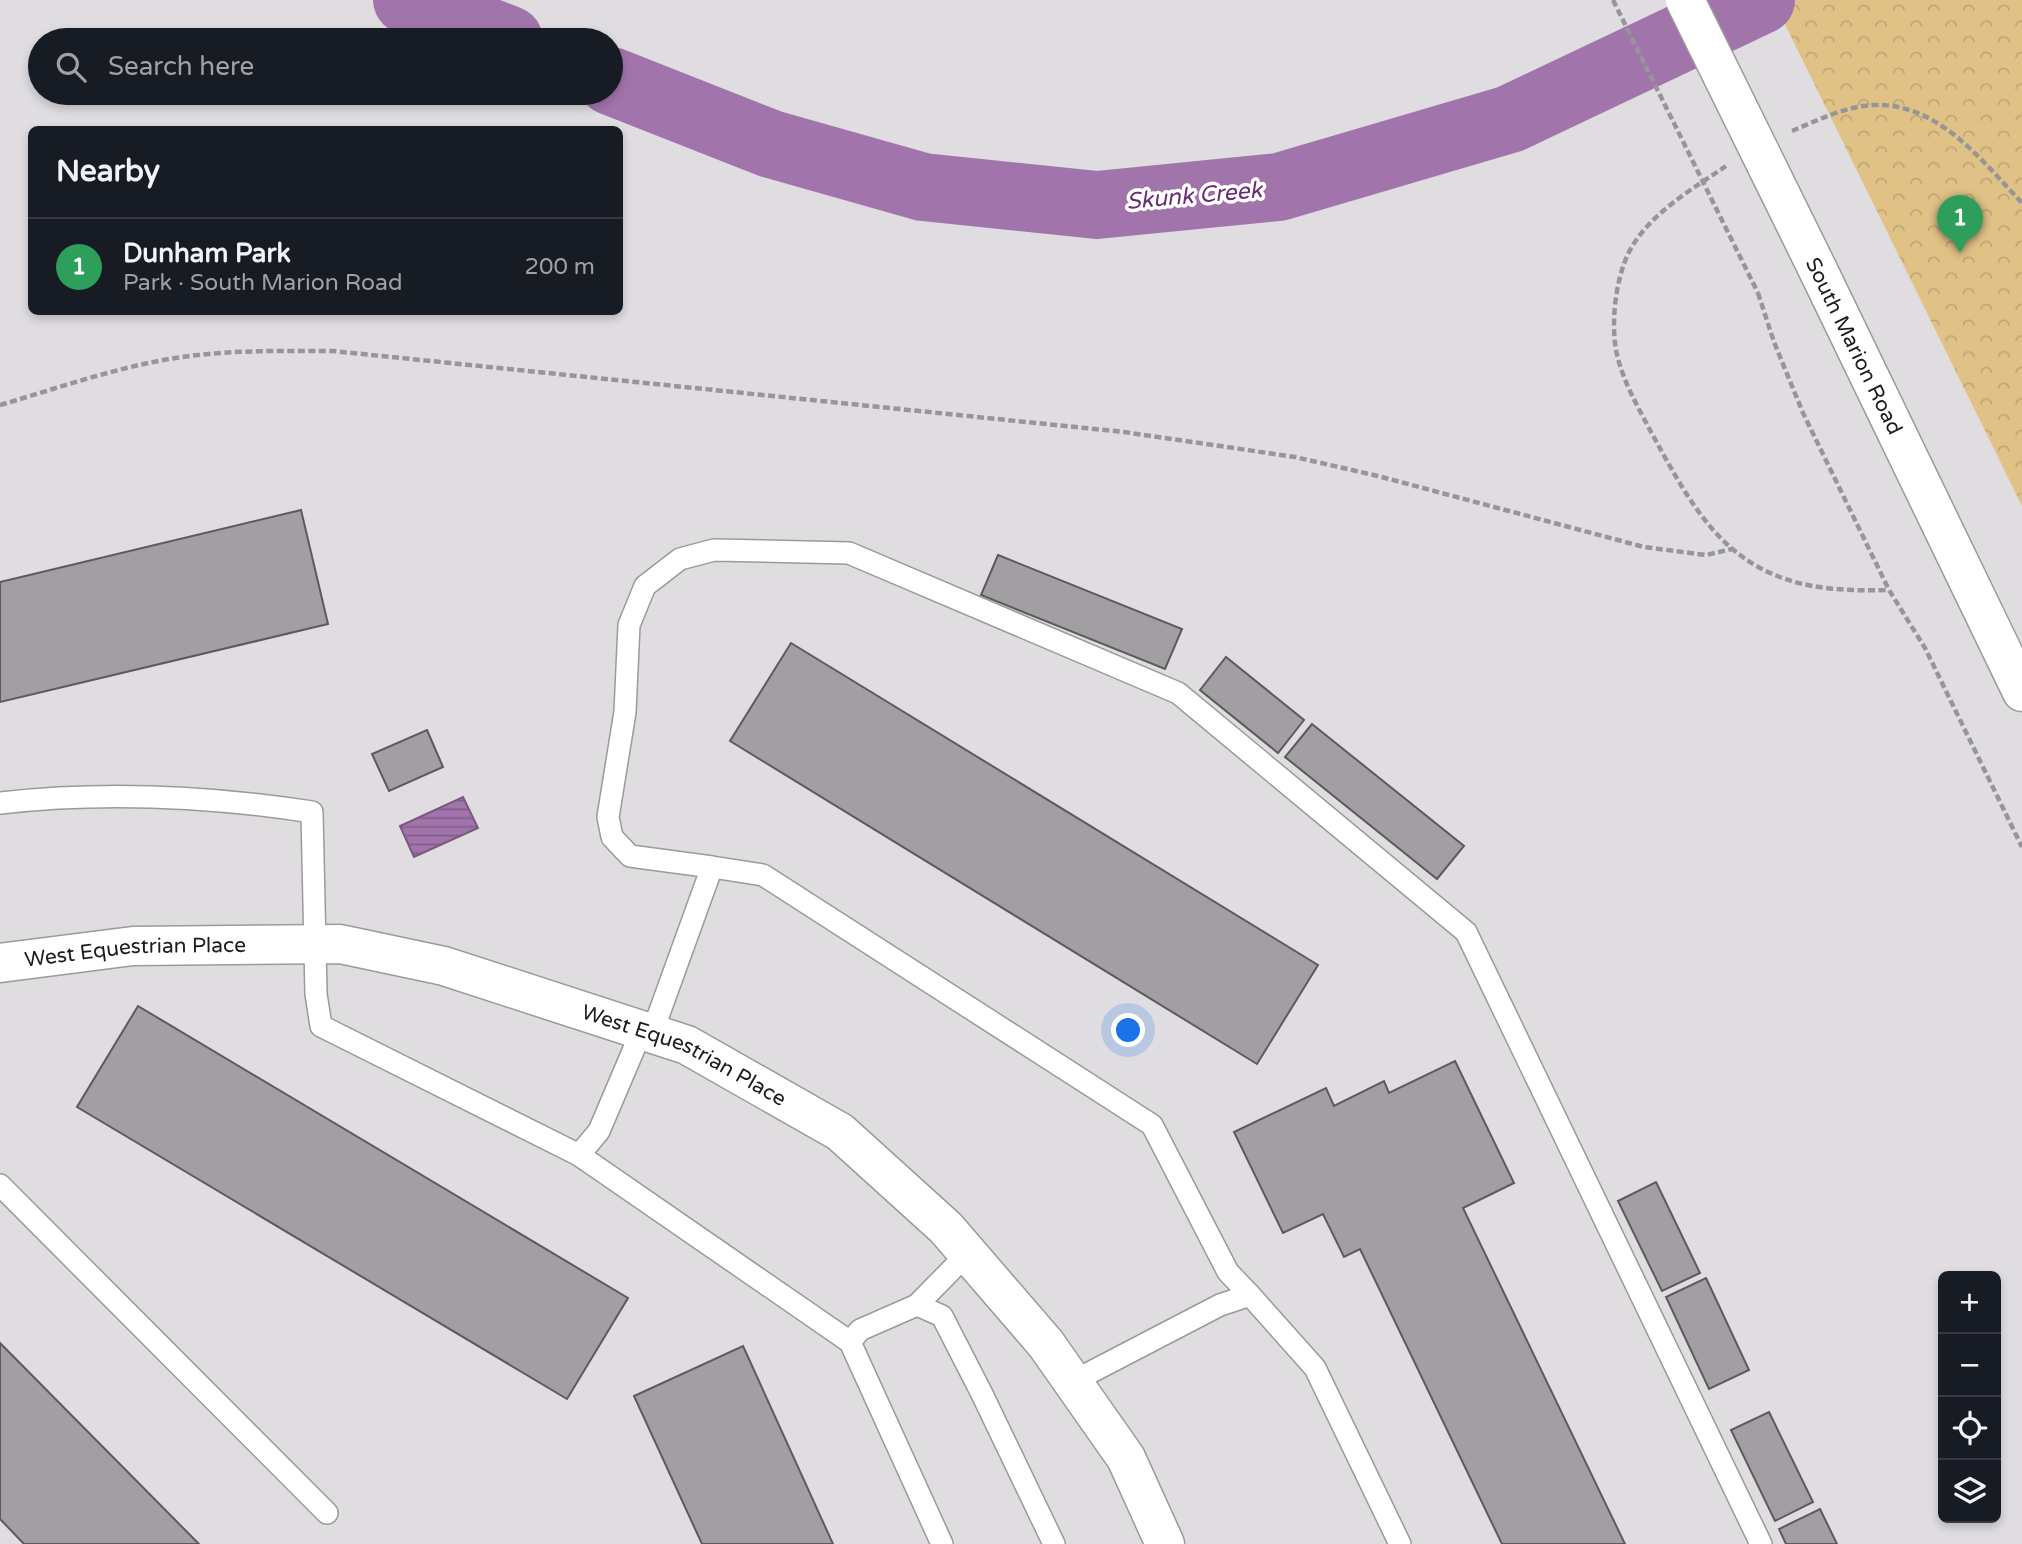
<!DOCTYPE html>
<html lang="en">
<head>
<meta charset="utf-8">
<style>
  :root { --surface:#171b24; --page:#242831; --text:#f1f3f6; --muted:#9ea1a6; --line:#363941; --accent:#b45309 }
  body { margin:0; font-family:"Varela Round",sans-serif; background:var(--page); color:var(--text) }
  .controls { position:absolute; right:21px; bottom:21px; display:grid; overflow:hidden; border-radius:10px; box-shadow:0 4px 10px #0003 }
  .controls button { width:63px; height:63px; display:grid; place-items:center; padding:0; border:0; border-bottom:2px solid var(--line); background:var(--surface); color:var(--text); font:35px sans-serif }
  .you { position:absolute; left:1129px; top:1031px; width:24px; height:24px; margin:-18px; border:5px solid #fff; border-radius:50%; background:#1a73e8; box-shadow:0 0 0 10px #1a73e833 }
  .badge { display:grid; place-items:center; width:46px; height:46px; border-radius:50%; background:var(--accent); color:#fff; font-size:23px; font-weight:700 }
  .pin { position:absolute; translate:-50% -58px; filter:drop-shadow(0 2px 4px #0008) }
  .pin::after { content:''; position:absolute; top:37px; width:24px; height:21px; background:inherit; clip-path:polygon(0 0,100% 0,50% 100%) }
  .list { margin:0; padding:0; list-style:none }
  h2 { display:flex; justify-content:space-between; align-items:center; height:91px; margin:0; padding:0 28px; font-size:30px }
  h2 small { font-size:23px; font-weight:400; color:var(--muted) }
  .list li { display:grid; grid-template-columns:46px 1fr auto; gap:21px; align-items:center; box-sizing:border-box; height:98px; padding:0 28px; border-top:2px solid var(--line) }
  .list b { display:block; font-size:26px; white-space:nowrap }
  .list p { margin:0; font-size:23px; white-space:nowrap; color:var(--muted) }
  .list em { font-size:23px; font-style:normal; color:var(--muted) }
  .icon { flex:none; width:38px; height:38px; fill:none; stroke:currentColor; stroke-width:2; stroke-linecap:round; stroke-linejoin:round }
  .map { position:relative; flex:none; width:2022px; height:1544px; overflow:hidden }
  .search { position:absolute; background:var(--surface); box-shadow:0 4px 10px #0003; left:28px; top:28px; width:595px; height:77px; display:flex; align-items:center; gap:18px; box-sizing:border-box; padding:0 24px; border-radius:38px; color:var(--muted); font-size:26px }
  .panel { position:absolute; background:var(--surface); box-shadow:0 4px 10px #0003; left:28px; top:126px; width:595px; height:189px; border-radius:10px }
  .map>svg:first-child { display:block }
</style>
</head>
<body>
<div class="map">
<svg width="2022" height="1544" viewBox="0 0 2022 1544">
  <defs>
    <pattern id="forest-crowns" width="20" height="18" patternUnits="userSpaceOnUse" patternTransform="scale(1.75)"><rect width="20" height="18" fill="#e0c287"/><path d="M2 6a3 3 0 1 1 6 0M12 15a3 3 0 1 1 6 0" fill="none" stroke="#c0a674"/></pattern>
    <pattern id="water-rules" width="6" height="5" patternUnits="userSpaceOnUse" patternTransform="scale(1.75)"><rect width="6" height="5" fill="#a274ac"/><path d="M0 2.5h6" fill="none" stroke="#835e8b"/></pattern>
  </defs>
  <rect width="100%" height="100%" fill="#e0dde1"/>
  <!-- forest -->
  <path fill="url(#forest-crowns)" d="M1773,0H2022V506Z"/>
  <!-- water -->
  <path fill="url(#water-rules)" stroke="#7a5981" stroke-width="2" d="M463,797L478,828L414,857L400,826Z"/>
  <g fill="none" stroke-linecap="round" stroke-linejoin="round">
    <!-- river -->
    <path stroke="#a274ac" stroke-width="68" d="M407,0L509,40
      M611,81L771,144L923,187L1097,205L1279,187L1510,119L1761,0"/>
  </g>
  <!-- building -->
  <path fill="#a29fa2" stroke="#5d5a5d" stroke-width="2" d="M301,510L328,624L0,702V582Z
    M998,555L1182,629L1165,669L981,595Z
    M791,643L1318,965L1257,1064L730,741Z
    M1226,657L1304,720L1278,753L1200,690Z
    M1312,724L1464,846L1437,879L1285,757Z
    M427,730L443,767L389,791L372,754Z
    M138,1006L628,1298L567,1399L77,1107Z
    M1455,1061L1514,1183L1463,1208L1625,1544H1502L1360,1249L1344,1257L1323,1214L1283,1233L1234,1132L1326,1088L1334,1106L1384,1081L1389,1093Z
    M1656,1182L1700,1273L1662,1291L1618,1201Z
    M1706,1278L1749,1370L1709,1389L1666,1297Z
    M0,1343L199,1544H24L0,1519Z
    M743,1346L833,1544H702L634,1396Z
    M1769,1412L1813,1502L1775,1521L1731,1430Z
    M1820,1509L1837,1544H1786L1779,1529Z"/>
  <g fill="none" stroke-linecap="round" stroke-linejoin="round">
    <defs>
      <path id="lane" d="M0,803C105,791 208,796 312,812L316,994L321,1026L579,1155L599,1131L642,1030
        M712,867L763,875L1152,1125L1228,1272L1250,1295
        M652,1033L712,867L630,856L612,837L608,817L625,712L629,625L645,586L680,559L714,550L849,553L1178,693L1466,932L1761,1544
        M579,1155L850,1342
        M0,1185L327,1513
        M917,1305L968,1253
        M1072,1382L1220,1305L1250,1295L1315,1368L1400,1544
        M942,1544L850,1342L860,1330L917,1305L942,1316L982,1394L1054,1544"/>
      <g id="street">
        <path id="s1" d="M0,963L133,946L340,944L444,966L687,1045L840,1132L946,1228L1046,1344L1126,1458L1165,1544"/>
      </g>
      <path id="secondary" d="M1818,270L2022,692"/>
    </defs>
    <!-- lane casing -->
    <use href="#lane" stroke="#9c999c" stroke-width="24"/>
    <!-- street casing -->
    <use href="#street" stroke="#9c999c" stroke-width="41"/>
    <!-- secondary casing -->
    <use href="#secondary" stroke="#9c999c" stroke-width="41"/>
    <!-- path -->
    <path stroke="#979598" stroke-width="4.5" stroke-dasharray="7 3.5" stroke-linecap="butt" d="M1792,131C1818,120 1846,106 1874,105C1939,103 1982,161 2022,203
      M1726,166C1691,190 1647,215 1628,254C1616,280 1612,316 1615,343C1619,375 1637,405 1651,432C1680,484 1708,542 1764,570C1803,590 1846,591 1889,590
      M1758,293L1774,342L1803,413L1889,590L1925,648L2022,847
      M0,405C65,386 131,362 198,355C243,350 288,351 333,351L1124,432L1295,457L1378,476L1644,547L1706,555L1732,549"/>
    <!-- lane -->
    <use href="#lane" stroke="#fff" stroke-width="21"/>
    <!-- street -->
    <use href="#street" stroke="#fff" stroke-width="38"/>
    <!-- secondary -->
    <use href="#secondary" stroke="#fff" stroke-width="38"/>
    <defs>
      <path id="secondary-bridge" d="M1685,0L1818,270"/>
    </defs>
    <!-- secondary-bridge casing -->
    <use href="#secondary-bridge" stroke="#9c999c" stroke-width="41" stroke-linecap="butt"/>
    <!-- path-bridge -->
    <path stroke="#979598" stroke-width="4.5" stroke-dasharray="7 3.5" stroke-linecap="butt" d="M1613,0L1758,293"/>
    <!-- secondary-bridge -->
    <use href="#secondary-bridge" stroke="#fff" stroke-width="38"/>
  </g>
  <g text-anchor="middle" stroke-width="7" stroke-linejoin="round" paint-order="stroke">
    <!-- street labels -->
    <g font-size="21" fill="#1c1b1d" stroke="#fff">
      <text transform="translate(1854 346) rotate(64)" y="7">South Marion Road</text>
      <text dy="7" stroke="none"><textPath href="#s1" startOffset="136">West Equestrian Place</textPath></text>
      <text dy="7" stroke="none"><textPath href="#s1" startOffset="704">West Equestrian Place</textPath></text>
    </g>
    <!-- water labels -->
    <g font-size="23" font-style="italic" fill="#682d74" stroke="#fff">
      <text transform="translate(1194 195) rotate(-5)" y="8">Skunk Creek</text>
    </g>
  </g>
</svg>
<div class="controls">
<button>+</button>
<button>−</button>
<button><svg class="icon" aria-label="locate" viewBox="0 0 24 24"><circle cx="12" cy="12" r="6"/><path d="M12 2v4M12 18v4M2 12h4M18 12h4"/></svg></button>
<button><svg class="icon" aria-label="layers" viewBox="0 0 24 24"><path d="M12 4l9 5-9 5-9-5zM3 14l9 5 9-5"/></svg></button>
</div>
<div class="you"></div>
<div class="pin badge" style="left:1960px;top:253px;background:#2e9e5b">1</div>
<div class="search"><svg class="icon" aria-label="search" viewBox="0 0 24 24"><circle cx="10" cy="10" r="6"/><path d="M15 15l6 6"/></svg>Search here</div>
<section class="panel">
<h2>Nearby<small></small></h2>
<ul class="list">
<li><span class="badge" style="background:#2e9e5b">1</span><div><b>Dunham Park</b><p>Park · South Marion Road</p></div><em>200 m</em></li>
</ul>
</section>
</div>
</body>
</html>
